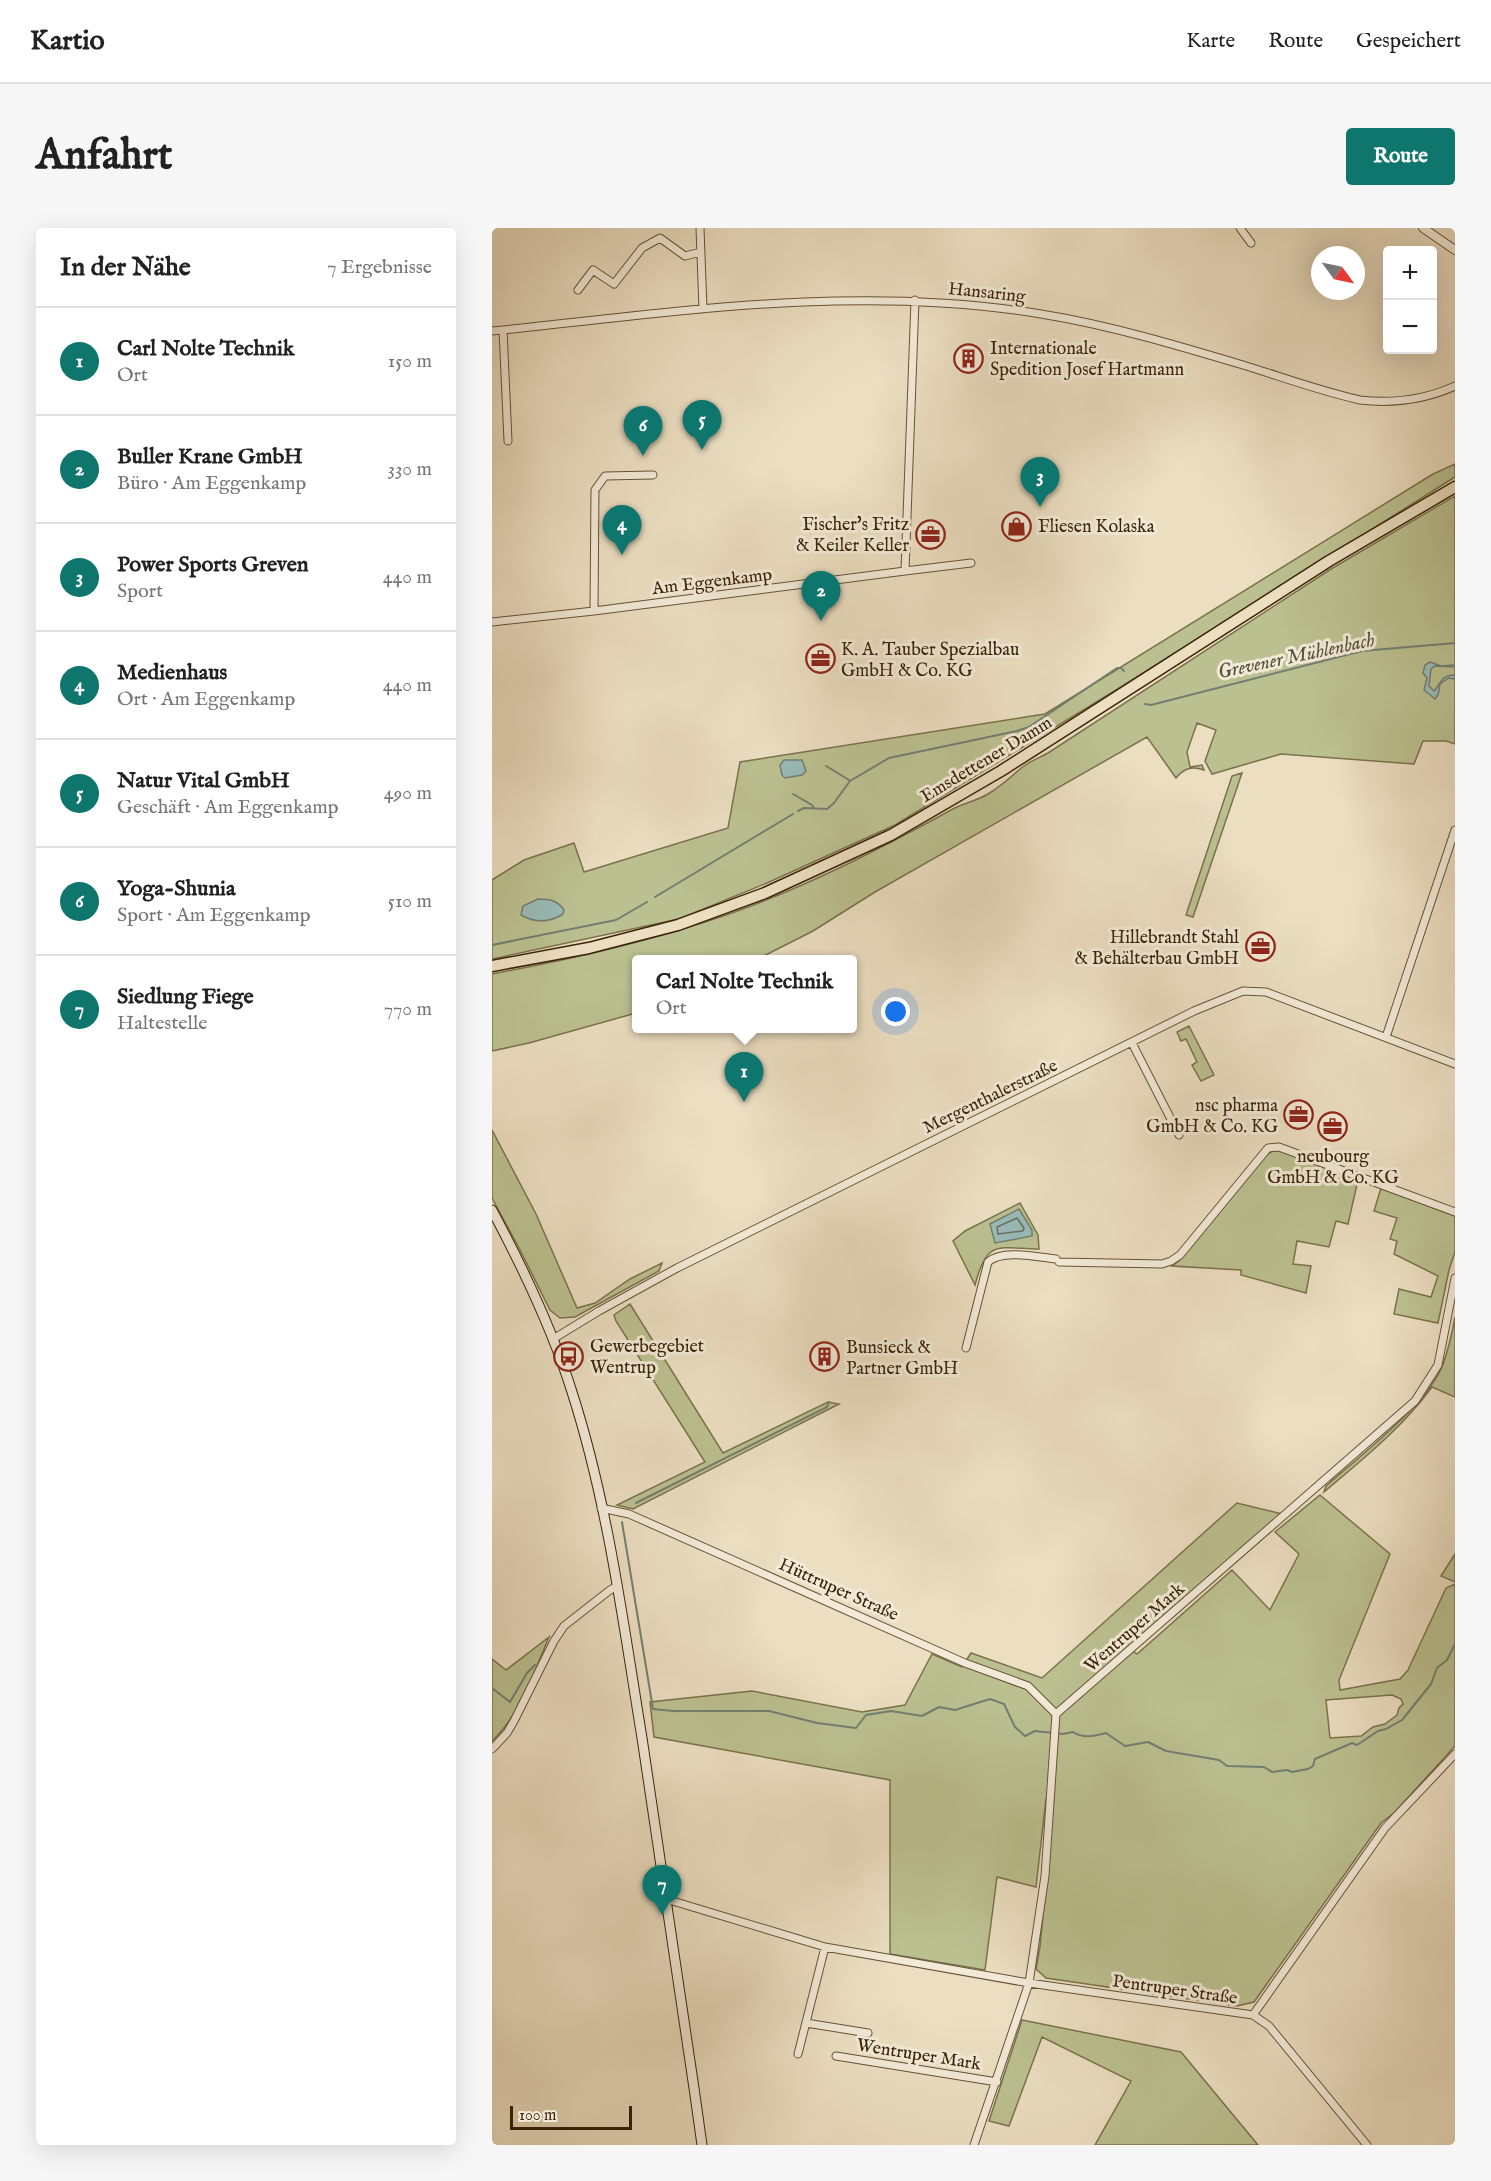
<!DOCTYPE html>
<html lang="de">
<head>
<meta charset="utf-8">
<style>
  :root { --surface:#fff; --page:#f6f6f6; --text:#222; --muted:#767676; --line:#e0e0e0; --accent:#0f766e }
  body { margin:0; font-family:"IM FELL English",serif; background:var(--page); color:var(--text) }
  .controls { position:absolute; right:18px; top:18px; display:grid; overflow:hidden; border-radius:6px; box-shadow:0 6px 24px #0002 }
  .controls button { width:54px; height:54px; display:grid; place-items:center; padding:0; border:0; border-bottom:2px solid var(--line); background:var(--surface); color:var(--text); font:30px sans-serif }
  .compass { position:absolute; left:819px; top:18px; width:54px; height:54px; border-radius:50%; background:var(--surface); box-shadow:0 6px 24px #0002; rotate:123deg }
  .scale { position:absolute; left:18px; bottom:15px; width:122px; box-sizing:border-box; padding-left:6px; border:3px solid #3b2307; border-top:0; font-size:16px; line-height:21px; white-space:nowrap; color:#3b2307; -webkit-text-stroke:4px #f2ead7; paint-order:stroke }
  .you { position:absolute; left:404px; top:784px; width:21px; height:21px; margin:-15px; border:4px solid #fff; border-radius:50%; background:#1a73e8; box-shadow:0 0 0 9px #1a73e833 }
  .badge { display:grid; place-items:center; width:39px; height:39px; border-radius:50%; background:var(--accent); color:#fff; font-size:20px; font-weight:700 }
  .pin { position:absolute; translate:-50% -50px; filter:drop-shadow(0 2px 3px #0008) }
  .pin::after { content:''; position:absolute; top:32px; width:21px; height:18px; background:inherit; clip-path:polygon(0 0,100% 0,50% 100%) }
  .popup { position:absolute; left:140px; top:727px; width:225px; height:78px; box-sizing:border-box; display:grid; place-content:center; border-radius:6px; background:var(--surface); filter:drop-shadow(0 2px 4px #0005); font-size:20px; white-space:nowrap; color:var(--muted) }
  .popup b { font-size:22px; color:var(--text) }
  .popup::after { content:''; position:absolute; left:50%; top:100%; margin-left:-12px; border:12px solid transparent; border-top-color:var(--surface) }
  .list { margin:0; padding:0; list-style:none }
  h2 { display:flex; justify-content:space-between; align-items:center; height:78px; margin:0; padding:0 24px; font-size:26px }
  h2 small { font-size:20px; font-weight:400; color:var(--muted) }
  .list li { display:grid; grid-template-columns:39px 1fr auto; gap:18px; align-items:center; box-sizing:border-box; height:108px; padding:0 24px; border-top:2px solid var(--line) }
  .list b { display:block; font-size:22px; white-space:nowrap }
  .list p { margin:0; font-size:20px; white-space:nowrap; color:var(--muted) }
  .list em { font-size:20px; font-style:normal; color:var(--muted) }
  .map { position:relative; flex:none; width:963px; height:1917px; overflow:hidden; border-radius:6px }
  header { display:flex; align-items:center; gap:36px; box-sizing:border-box; height:84px; padding:0 30px; background:var(--surface); border-bottom:2px solid var(--line) }
  header strong { font-size:28px }
  nav { display:flex; gap:33px; margin-inline-start:auto; font-size:21px }
  .intro { display:flex; align-items:center; justify-content:space-between; box-sizing:border-box; height:144px; padding:0 36px }
  h1 { margin:0; font-size:42px }
  .button { padding:15px 27px; border-radius:6px; background:var(--accent); color:#fff; font-size:21px; font-weight:700 }
  main { display:flex; gap:36px; padding:0 36px }
  aside { flex:1; background:var(--surface); border-radius:6px; box-shadow:0 6px 24px #0002 }
  .map>svg:first-child { display:block }
</style>
</head>
<body>
<header>
<strong>Kartio</strong>
<nav><a>Karte</a><a>Route</a><a>Gespeichert</a></nav>
</header>
<div class="intro"><h1>Anfahrt</h1><a class="button">Route</a></div>
<main>
<aside>
<h2>In der Nähe<small>7 Ergebnisse</small></h2>
<ul class="list">
<li><span class="badge">1</span><div><b>Carl Nolte Technik</b><p>Ort</p></div><em>150 m</em></li>
<li><span class="badge">2</span><div><b>Buller Krane GmbH</b><p>Büro · Am Eggenkamp</p></div><em>330 m</em></li>
<li><span class="badge">3</span><div><b>Power Sports Greven</b><p>Sport</p></div><em>440 m</em></li>
<li><span class="badge">4</span><div><b>Medienhaus</b><p>Ort · Am Eggenkamp</p></div><em>440 m</em></li>
<li><span class="badge">5</span><div><b>Natur Vital GmbH</b><p>Geschäft · Am Eggenkamp</p></div><em>490 m</em></li>
<li><span class="badge">6</span><div><b>Yoga-Shunia</b><p>Sport · Am Eggenkamp</p></div><em>510 m</em></li>
<li><span class="badge">7</span><div><b>Siedlung Fiege</b><p>Haltestelle</p></div><em>770 m</em></li>
</ul>
</aside>
<div class="map">
<svg width="963" height="1917" viewBox="0 0 963 1917">
  <rect width="100%" height="100%" fill="#ebdec1"/>
  <filter id="stains"><feTurbulence type="fractalNoise" baseFrequency=".00333" numOctaves="4"/><feColorMatrix values="0 0 0 0 .2 0 0 0 0 .09 0 0 0 0 .02 0 0 0 .5 -.17"/></filter>
  <radialGradient id="worn" r=".72"><stop offset=".6" stop-color="#630" stop-opacity="0"/><stop offset="1" stop-color="#630" stop-opacity=".3"/></radialGradient>
  <!-- green -->
  <path fill="#bbc090" stroke="#7b724c" stroke-width="1.5" fill-rule="evenodd" d="M963,236V249L624,462L403,597L275,655L187,691L0,731V652L32,632L82,615L92,644L236,600L248,534L553,486L941,246Z
    M963,268V516L954,513H931L922,536L789,526L720,546L713,533L724,502L705,495L695,524L698,539L710,537L712,542C700,538 692,540 684,550L655,509L383,664L321,703L266,731L144,732V785L37,815L0,823V746C81,731 160,713 237,686C314,659 388,621 459,582C471,575 485,573 496,566C508,559 518,550 528,541C536,534 547,530 556,525L839,341Z
    M750,545L701,689L694,687L740,548Z
    M697,798L722,847L709,853L700,837L705,834L694,811L689,813L685,804Z
    M0,902L44,986L85,1080L103,1075L138,1051L170,1035L167,1043L83,1089L68,1090L58,1082L27,1020L0,970Z
    M788,922L866,952L856,996L844,993L837,1019L805,1013L801,1036L819,1038L814,1065L749,1047V1042L680,1038L687,1033L774,927L781,923Z
    M889,960L963,988V1024L957,1042L946,1095L902,1086L907,1061L939,1069L946,1048L902,1026L905,1013L898,1011L905,990L882,983Z
    M528,975L546,1007L547,1021C505,1020 495,1011 483,1057L461,1013L473,1003Z
    M138,1076L231,1225L336,1174L347,1176L141,1281L125,1277L213,1234L124,1093L122,1087Z
    M963,1089V1169L940,1159C910,1200 871,1231 832,1264L834,1258C868,1228 932,1179 950,1139C956,1123 960,1106 963,1089Z
    M828,1267L898,1326L847,1452L848,1462L908,1451L916,1442L954,1360L963,1356V1518L902,1585L889,1595L762,1774L745,1778L554,1750L544,1741L548,1719L562,1570L554,1571L544,1659L505,1649L493,1742L398,1726V1552L162,1509L158,1474L260,1463L370,1484L413,1477L440,1426L470,1439L479,1425L550,1450L745,1275L790,1286L638,1421L645,1426L740,1342L778,1382L807,1326L783,1304ZM900,1467L909,1471L911,1476L907,1480L905,1487L893,1496L881,1499L869,1508L838,1510L834,1472Z
    M963,1326V1354L949,1348Z
    M57,1409C42,1444 28,1487 0,1513V1431L14,1442Z
    M530,1792L689,1824L766,1917H603L639,1853L550,1809L517,1898L497,1893Z"/>
  <!-- water -->
  <path fill="#99bbb8" stroke="#737e71" stroke-width="1.5" d="M938,434L949,438L963,437V439L943,438L939,441L937,458L942,463C949,455 949,447 963,447V451L957,450L948,456L946,467L943,471L932,462L935,450L931,445L933,437Z
    M292,532H310L314,543L310,547L293,550L290,547L288,537Z
    M46,671C58,671 65,672 72,682L71,686C57,695 43,695 29,687L31,678Z
    M527,981L540,1002V1008L503,1015L498,996Z"/>
  <g fill="none" stroke-linecap="round" stroke-linejoin="round">
    <!-- shore -->
    <path stroke="#6a6f60" stroke-width="1.5" d="M525,990L532,1000L531,1003L506,1006L505,999Z"/>
    <!-- stream -->
    <path stroke="#737e71" stroke-width="2" d="M653,476L659,477L870,423L963,415
      M334,538L357,552
      M301,566L320,577L322,580
      M306,583L312,580L335,581L342,575L358,553L397,530L525,503L537,499L625,440H629L632,443
      M163,669L301,586
      M0,717L124,692L155,674
      M144,1275L335,1179L337,1174
      M130,1294L161,1481L181,1483H277L325,1495L364,1500L374,1487L399,1483L430,1488L447,1479L463,1482L498,1471L512,1476L523,1499L533,1508L543,1503L571,1506L581,1504C591,1511 603,1508 614,1505L633,1518L656,1514L674,1523L727,1532L735,1538L772,1539L780,1544L795,1542L800,1544L816,1541L821,1538L823,1531L860,1515L865,1517L886,1503L894,1501L910,1492L939,1456L945,1440L955,1432L963,1416
      M0,1460L18,1474L35,1445L43,1437"/>
    <defs>
      <path id="minor" d="M208,0L211,81
        M748,0L759,15
        M86,62L101,42L122,56L150,20L168,10L193,28L209,24
        M11,102C189,83 370,56 549,86C617,97 684,117 751,137C790,149 828,163 868,172C902,176 932,172 963,158
        M0,103L11,102L16,213
        M413,343L479,335
        M102,383L413,343L423,72
        M0,394L102,383L103,262L113,248L161,247
        M894,809L963,602
        M640,815L687,907
        M567,1034L670,1036L679,1033L688,1027L776,920L787,919L963,984
        M61,1111L107,1083L185,1040L702,783L751,763L774,764L963,836
        M474,1120L496,1034C510,1021 545,1029 564,1031
        M109,1280L137,1286L473,1435L536,1458L564,1486
        M0,1521L15,1505L22,1493L62,1413L72,1398L118,1362L126,1358
        M174,1671L333,1719L537,1755L761,1787L777,1798L875,1917
        M761,1787L893,1600L963,1526
        M314,1795L376,1805
        M306,1826L333,1719
        M344,1828L505,1854
        M482,1917L537,1755L553,1648L564,1486L923,1173L946,1137L963,1050"/>
      <path id="tertiary" d="M931,0L963,22"/>
      <path id="secondary" d="M0,982C31,1040 60,1100 80,1164C116,1276 131,1394 150,1510C171,1645 191,1781 210,1917"/>
      <path id="primary" d="M0,738L97,720L186,697L273,665L399,607L509,543L837,333L963,259"/>
    </defs>
    <!-- minor casing -->
    <use href="#minor" stroke="#675236" stroke-width="9"/>
    <!-- tertiary casing -->
    <use href="#tertiary" stroke="#675236" stroke-width="10"/>
    <!-- secondary casing -->
    <use href="#secondary" stroke="#3b2307" stroke-width="11"/>
    <!-- primary casing -->
    <use href="#primary" stroke="#3b2307" stroke-width="13"/>
    <!-- minor -->
    <use href="#minor" stroke="#f2ead7" stroke-width="7"/>
    <!-- tertiary -->
    <use href="#tertiary" stroke="#f2ead7" stroke-width="8"/>
    <!-- secondary -->
    <use href="#secondary" stroke="#f2ead7" stroke-width="9"/>
    <!-- primary -->
    <use href="#primary" stroke="#ebdec1" stroke-width="10"/>
  </g>
  <!-- icons -->
  <defs>
    <symbol id="building-ring" viewBox="-11 -11 22 22"><circle r="9.5" fill="#f2ead7" stroke="#8f2418" stroke-width="1.5"/><path d="M-4-6H4V6H1V3H-1V6H-4ZM-2.5-4.3h1.7v1.8h-1.7ZM.8-4.3h1.7v1.8H.8ZM-2.5-1h1.7V.8h-1.7ZM.8-1h1.7V.8H.8Z" fill="#8f2418"/></symbol>
    <symbol id="shop-ring" viewBox="-11 -11 22 22"><circle r="9.5" fill="#f2ead7" stroke="#8f2418" stroke-width="1.5"/><path d="M-5-2.5h2.3a2.7 3.5 0 0 1 5.4 0H5L5.5 6h-11ZM-1.5-2.5h3a1.5 2.3 0 0 0-3 0Z" fill="#8f2418"/></symbol>
    <symbol id="office-ring" viewBox="-11 -11 22 22"><circle r="9.5" fill="#f2ead7" stroke="#8f2418" stroke-width="1.5"/><path d="M-6-3h4V-5.5h4V-3h4V5H-6ZM-1-4.5V-3h2v-1.5ZM-6 0V1H6V0Z" fill="#8f2418"/></symbol>
    <symbol id="bus-ring" viewBox="-11 -11 22 22"><circle r="9.5" fill="#f2ead7" stroke="#8f2418" stroke-width="1.5"/><path d="M-5-6H5V4H4V6H2V4H-2V6H-4V4H-5ZM-3.5-4V0h7V-4ZM-3.5 1.2v1.5H-2V1.2ZM2 1.2v1.5H3.5V1.2Z" fill="#8f2418"/></symbol>
  </defs>
  <g fill-rule="evenodd">
    <use href="#building-ring" x="460" y="114" width="33" height="33"/>
    <use href="#shop-ring" x="508" y="282" width="33" height="33"/>
    <use href="#office-ring" x="422" y="290" width="33" height="33"/>
    <use href="#office-ring" x="312" y="414" width="33" height="33"/>
    <use href="#office-ring" x="752" y="702" width="33" height="33"/>
    <use href="#office-ring" x="790" y="870" width="33" height="33"/>
    <use href="#office-ring" x="824" y="882" width="33" height="33"/>
    <use href="#bus-ring" x="60" y="1112" width="33" height="33"/>
    <use href="#building-ring" x="316" y="1112" width="33" height="33"/>
  </g>
  <g text-anchor="middle" stroke-width="6" stroke-linejoin="round" paint-order="stroke">
    <!-- street labels -->
    <g font-size="18" fill="#3b2307" stroke="#f2ead7">
      <text transform="translate(495 64) rotate(6)" y="6">Hansaring</text>
      <text transform="translate(220 353) rotate(-7)" y="6">Am Eggenkamp</text>
      <text transform="translate(494 531) rotate(-31)" y="6">Emsdettener Damm</text>
      <text transform="translate(498 868) rotate(-26)" y="6">Mergenthalerstraße</text>
      <text transform="translate(347 1361) rotate(24)" y="6">Hüttruper Straße</text>
      <text transform="translate(642 1399) rotate(-41)" y="6">Wentruper Mark</text>
      <text transform="translate(683 1761) rotate(8)" y="6">Pentruper Straße</text>
      <text transform="translate(427 1826) rotate(9)" y="6">Wentruper Mark</text>
    </g>
    <!-- poi labels -->
    <g font-size="18" fill="#3b2307" stroke="#f2ead7" text-anchor="start">
      <text x="498" y="126">Internationale<tspan x="498" dy="21">Spedition Josef Hartmann</tspan></text>
      <text x="417" y="302" text-anchor="end">Fischer's Fritz<tspan x="417" dy="21">&amp; Keiler Keller</tspan></text>
      <text x="546" y="304">Fliesen Kolaska</text>
      <text x="349" y="427">K. A. Tauber Spezialbau<tspan x="349" dy="21">GmbH &amp; Co. KG</tspan></text>
      <text x="747" y="715" text-anchor="end">Hillebrandt Stahl<tspan x="747" dy="21">&amp; Behälterbau GmbH</tspan></text>
      <text x="786" y="883" text-anchor="end">nsc pharma<tspan x="786" dy="21">GmbH &amp; Co. KG</tspan></text>
      <text x="841" y="934" text-anchor="middle">neubourg<tspan x="841" dy="21">GmbH &amp; Co. KG</tspan></text>
      <text x="98" y="1124">Gewerbegebiet<tspan x="98" dy="21">Wentrup</tspan></text>
      <text x="354" y="1125">Bunsieck &amp;<tspan x="354" dy="21">Partner GmbH</tspan></text>
    </g>
    <!-- water labels -->
    <g font-size="20" font-style="italic" fill="#57513c" stroke="#f2ead7">
      <text transform="translate(804 427) rotate(-12)" y="7">Grevener Mühlenbach</text>
    </g>
  </g>
  <rect width="100%" height="100%" filter="url(#stains)"/>
  <rect width="100%" height="100%" fill="url(#worn)"/>
</svg>
<div class="controls">
<button>+</button>
<button>−</button>
</div>
<svg class="compass" viewBox="-18 -18 36 36"><path d="M0-13l5 13h-10z" fill="#e53935"/><path d="M0 13l5-13h-10z" fill="#767676"/></svg>
<div class="scale">100 m</div>
<div class="you"></div>
<div class="pin badge" style="left:252px;top:874px">1</div>
<div class="popup"><b>Carl Nolte Technik</b>Ort</div>
<div class="pin badge" style="left:329px;top:393px">2</div>
<div class="pin badge" style="left:548px;top:279px">3</div>
<div class="pin badge" style="left:130px;top:327px">4</div>
<div class="pin badge" style="left:210px;top:222px">5</div>
<div class="pin badge" style="left:151px;top:228px">6</div>
<div class="pin badge" style="left:170px;top:1687px">7</div>
</div>
</main>
</body>
</html>
